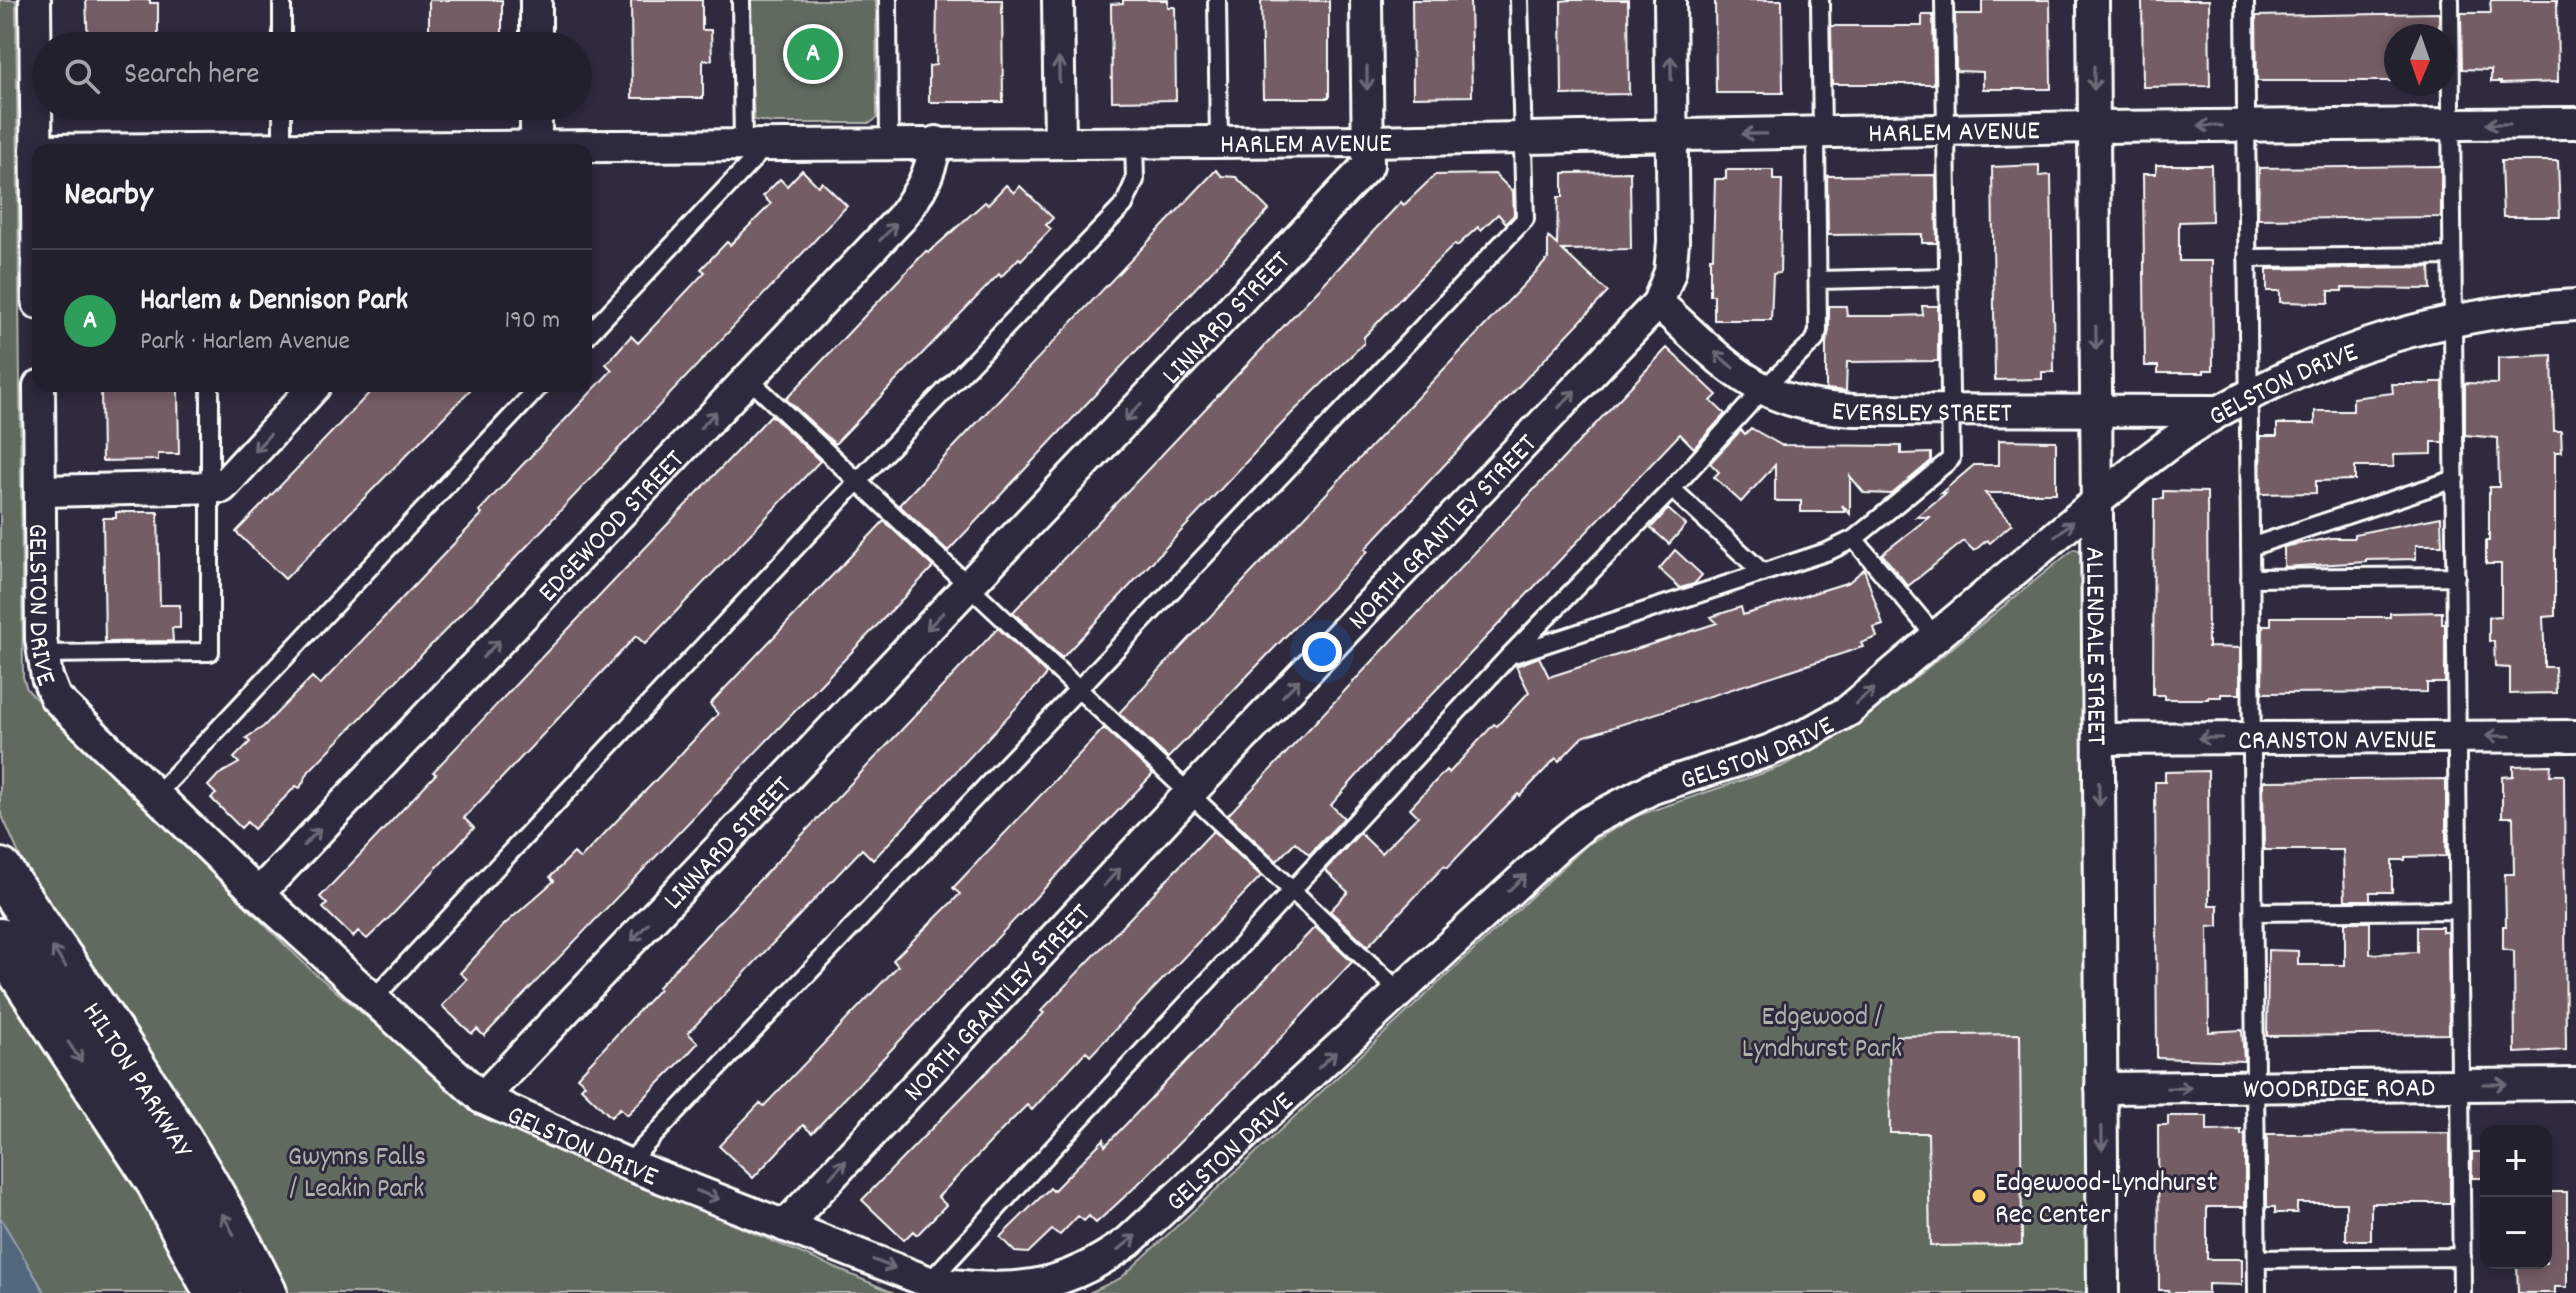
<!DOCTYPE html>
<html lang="en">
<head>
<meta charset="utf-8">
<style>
  :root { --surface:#23202e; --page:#2f2d3a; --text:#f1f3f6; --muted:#a3a3aa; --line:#403e4a; --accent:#ffd166 }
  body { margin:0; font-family:Dekko,sans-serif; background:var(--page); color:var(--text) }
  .controls { position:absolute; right:24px; bottom:24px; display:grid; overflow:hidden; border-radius:16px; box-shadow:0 4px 12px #0003 }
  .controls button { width:72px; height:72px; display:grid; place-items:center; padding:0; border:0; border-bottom:2px solid var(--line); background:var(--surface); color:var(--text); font:40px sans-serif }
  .compass { position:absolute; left:2384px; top:24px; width:72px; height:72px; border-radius:50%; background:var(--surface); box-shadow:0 4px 12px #0003; rotate:182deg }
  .you { position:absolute; left:1322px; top:652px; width:28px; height:28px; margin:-20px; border:6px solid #fff; border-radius:50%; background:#1a73e8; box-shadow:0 0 0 12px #1a73e833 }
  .badge { display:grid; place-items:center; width:52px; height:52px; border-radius:50%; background:var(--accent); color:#fff; font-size:26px; font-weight:700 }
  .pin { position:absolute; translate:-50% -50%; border:4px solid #fff; box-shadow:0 2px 8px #0006 }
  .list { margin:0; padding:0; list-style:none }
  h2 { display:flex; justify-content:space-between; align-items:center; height:104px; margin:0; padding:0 32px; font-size:34px }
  h2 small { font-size:26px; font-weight:400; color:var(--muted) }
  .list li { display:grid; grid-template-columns:52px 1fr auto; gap:24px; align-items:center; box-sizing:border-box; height:144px; padding:0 32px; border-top:2px solid var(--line) }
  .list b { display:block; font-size:30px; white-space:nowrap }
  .list p { margin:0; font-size:26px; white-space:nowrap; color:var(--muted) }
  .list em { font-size:26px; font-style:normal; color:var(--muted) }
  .icon { flex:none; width:44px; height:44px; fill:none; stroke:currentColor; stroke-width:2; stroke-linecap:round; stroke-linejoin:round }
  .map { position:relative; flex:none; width:2576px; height:1293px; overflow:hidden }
  .search { position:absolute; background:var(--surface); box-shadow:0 4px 12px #0003; left:32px; top:32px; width:560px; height:88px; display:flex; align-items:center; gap:20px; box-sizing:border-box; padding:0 28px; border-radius:44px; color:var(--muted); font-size:30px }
  .panel { position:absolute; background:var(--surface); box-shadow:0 4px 12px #0003; left:32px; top:144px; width:560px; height:248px; border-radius:16px }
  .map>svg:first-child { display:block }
</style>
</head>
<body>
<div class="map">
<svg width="2576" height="1293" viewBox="0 0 2576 1293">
  <rect width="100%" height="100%" fill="#2f2a3d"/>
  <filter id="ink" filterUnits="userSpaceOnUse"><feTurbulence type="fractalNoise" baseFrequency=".0125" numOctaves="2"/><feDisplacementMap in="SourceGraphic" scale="16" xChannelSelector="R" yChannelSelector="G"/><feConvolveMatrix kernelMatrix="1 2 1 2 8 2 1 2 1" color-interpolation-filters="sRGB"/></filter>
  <g filter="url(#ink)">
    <!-- green -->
    <path fill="#606a5e" stroke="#b0b4ae" stroke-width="2" d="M0,0H16L23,677L27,689L65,730L311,970L489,1120L894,1293H282L29,877L0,811Z
      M747,0H876L877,118L870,123H773L754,120Z
      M2074,549L2083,551L2088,1293H1089L1121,1278L1587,845L1639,815L1781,767L1863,720Z
      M0,979L103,1130L196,1293H0Z"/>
    <!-- water -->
    <path fill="#52677d" stroke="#97a4b1" stroke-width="2" d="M0,1217L45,1293H0Z"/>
    <!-- building -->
    <path fill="#755d65" stroke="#fff" stroke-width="2" d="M86,0H150V3H158V46H88Z
      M429,0H502V46H447V41H429Z
      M631,0H702V30H711L712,60H703V98H632Z
      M937,0H1002L1003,102H929V66L936,65Z
      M1123,0H1168V7H1175L1176,100L1112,101L1111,4L1123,3Z
      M1261,0L1329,1V98H1263Z
      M1412,0H1470L1472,96L1413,97Z
      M1570,0H1628L1629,94L1562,95L1561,1Z
      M1715,0H1782L1783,93H1716Z
      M1982,0H2050L2051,89H1983V72L1956,71L1955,14H1982Z
      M2142,0H2209L2210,86L2143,87Z
      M2490,0H2557L2558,82L2501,84V82H2491V70L2462,69L2461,13H2491Z
      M2439,13V36H2396V69H2393V81H2257L2256,16Z
      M1922,15H1933L1934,84H1832L1831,26H1922Z
      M2501,161H2558L2560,217H2503Z
      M2039,165V176L2051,175L2054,372H2042V379L1995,380L1992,167Z
      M2156,165H2211L2212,221L2179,222V261H2212L2213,370H2204V373H2158V366H2145L2143,174H2156Z
      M2441,166V217L2258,219L2259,168Z
      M802,170L818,186L822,182L847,206L527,546L309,771L300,788L296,786L254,829L247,822L241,828L211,798L216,794L208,786L218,775L239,763L234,758L250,742L246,738L263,727L312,677L320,685L482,514L479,511L612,370L606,364L631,336L638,343L705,272L701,269L727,242L730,245L771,204L763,196L780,179L787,186Z
      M1216,170L1222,176L1236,177L1269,210L948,551L899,505Z
      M1726,170H1773V180H1782L1780,273L1773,274L1771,320H1714V295H1710V257H1713L1715,179H1726Z
      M1630,172L1631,249L1562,250L1608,292L1365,549L1368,551L1168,758L1119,713L1548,259V237L1557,245L1558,197H1563V173Z
      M1495,174L1513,192L1514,215L1506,223L1498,214L1481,230L1478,227L1457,246L1455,244L1417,281L1364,337V343L1293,412L1062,658L1013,612L1401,202L1404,205L1435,175Z
      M1936,175L1937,243H1922V234L1828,235L1827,176Z
      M1006,185L1014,193L1020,186L1053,218L1046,225L1051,229L1021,260L1019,258L1001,277L999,274L835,444L786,399L926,251L928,253L985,202L988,204Z
      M2430,267L2431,289L2342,288V291H2329V303L2280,302V291H2267V269Z
      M1829,306H1846L1847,316H1898L1923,315L1922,306H1938V361L1847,362L1846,391L1826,389V343L1829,331Z
      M1667,348L1717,395L1711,401L1725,414L1694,448L1680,434L1391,737L1331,805L1344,818L1309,855L1295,842L1277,861L1228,815Z
      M2552,355L2554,431H2561L2562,452H2555V616L2543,617L2544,641V667H2555L2556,693L2510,694V668L2495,667L2494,641H2489V617L2501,616V564H2486V541H2489V487H2499L2498,438L2465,435V383L2498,384V358Z
      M2431,382H2443V442H2432V454L2393,455L2394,467H2355V480L2316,481V493L2261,494L2260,436H2277V424H2315V411H2353V398L2393,393L2392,384H2431Z
      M113,386H157V389H178L179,454H158V460L102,461L101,390H113Z
      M376,386H474L285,579L236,532Z
      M771,415L820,461L645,644L636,636L464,818L474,828L394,913L367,939L358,931L353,937L323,908L327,904L320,897L436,774L433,772Z
      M1751,428L1781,445L1901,446V454L1931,453V461L1892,494L1864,493L1850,476V514L1842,505L1845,512H1801V501H1775V465L1741,502L1714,477L1719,472L1710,463L1741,430L1745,434Z
      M1999,440L2056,441V493H1985L2012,524L1990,543L1987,540L1974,551L1964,541L1908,586L1882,554L1929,517H1916L1946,493H1941L1974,465H1999Z
      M2163,491L2207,492L2208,647L2240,648V694H2221V697H2208V699H2164V695H2153L2154,499H2163Z
      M1668,509L1686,525L1669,544L1651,528Z
      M116,512H158L160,605H180V628H172L173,641L105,642L103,518H116Z
      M2441,517L2442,545H2416V559L2366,560V562L2284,567V547L2288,546L2331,538H2354V534Z
      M884,521L933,567L484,1036L477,1029L472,1034L442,1006L467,979L460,973L505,924L554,881L550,877L574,853L580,859L677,758L718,714L710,704Z
      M1675,550L1702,575L1694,584L1680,588L1659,569Z
      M1864,569L1883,625L1874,628L1877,637L1861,643L1863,647L1582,737L1559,761L1556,758L1520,796L1518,794L1447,868L1444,866L1368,946L1330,911L1348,892L1325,870L1360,833L1381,853L1418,816L1410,808L1446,770L1449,773L1494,724L1497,726L1529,692L1516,666L1539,657L1549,677L1717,623L1711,617L1741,607L1743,615L1849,582Z
      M2442,612V624H2445V683H2427V692L2262,693L2263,625H2271V617H2390V613Z
      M998,628L1046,674L1044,678L873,860L862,849L688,1033L698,1043L687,1055L627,1115L620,1108L611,1117L581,1088L585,1084L577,1077L659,989L658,987Z
      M1104,728L1153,774L812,1133L803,1125L753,1178L719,1146L760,1103L764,1106L898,966L893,960L960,894L953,888Z
      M2551,765L2550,775H2564L2566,1050L2515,1053L2514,951L2503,949V926H2506L2505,874H2514L2513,817H2502V777L2513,776V766Z
      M2208,771L2209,905H2218V926L2208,927L2209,1032L2242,1030L2244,1061L2157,1058L2155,782H2165V772Z
      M2446,779V856L2405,857V860H2392V892H2370V900H2345L2343,850H2264L2263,781Z
      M1213,831L1261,876L1090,1056L1086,1051L1032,1110L1027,1105L1003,1129L938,1197L946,1205L917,1235L913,1231L904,1240L862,1200L1044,1013L1041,1011Z
      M2345,922H2370V954L2417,952V927H2442V932H2448L2449,1034L2267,1036L2268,950L2298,951V965H2345Z
      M1315,927L1352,962L1231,1091L1133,1189L1096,1223L1089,1216L1084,1221L1078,1216L1060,1235L1052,1230L1028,1253L1015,1252L1000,1237L1050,1188L1053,1191L1104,1139L1105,1146Z
      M2020,1034L2022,1245L1930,1246L1928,1133H1890L1889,1036Z
      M2168,1116H2207V1131L2241,1130V1135L2245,1134V1207H2207V1259H2242V1285L2208,1284V1293H2169L2168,1290H2159L2158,1125H2168Z
      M2450,1133V1203H2371V1240H2346V1203H2297V1213H2275V1207H2267V1134Z
      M2472,1152H2486V1178H2472Z
      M2546,1192H2567V1287H2555V1293H2518L2517,1263H2546Z"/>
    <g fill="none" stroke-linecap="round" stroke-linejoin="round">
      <defs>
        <path id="service" d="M282,0V46
          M741,0L743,145
          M888,0L889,143
          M1217,0L1219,141
          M1820,0L1822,133
          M2245,0L2257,1293
          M2450,0L2462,1293
          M282,106V149
          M2247,258L2452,256
          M1818,280L1949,277
          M586,337L766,146
          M748,378L1400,992
          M1672,489L1763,573
          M1854,539L1936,637
          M2250,547L2455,479
          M2250,578L2456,576
          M42,654L210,652V386
          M1514,654L1829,551L1854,539L1951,459L1944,0
          M156,795L540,386
          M2253,912L2458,910
          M372,1000L858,481L1124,205L1135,180L1134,141
          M627,1164L1525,219L1519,0
          M2257,1259L2462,1257
          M929,1282L1509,656L1672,489L1763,389L1815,340L1818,331L1816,133"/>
        <g id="minor">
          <path d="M35,0L38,303"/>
          <path d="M1058,0L1060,141"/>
          <path id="s1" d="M2093,0L2103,1293"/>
          <path d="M536,46V0"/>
          <path id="s2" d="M36,150L1368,141L2094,127L2576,123"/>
          <path d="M533,150L536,147V106"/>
          <path id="s3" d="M1658,303C1691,332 1724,369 1764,389C1792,404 1823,408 1854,410L2219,411"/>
          <path id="s4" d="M39,386L41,639L47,677L55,697L258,894L482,1098L627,1164L929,1282C1011,1293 1061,1292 1129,1241L1559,845L1586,823L1653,788L1768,751L1807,734L1848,711C1917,652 1987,594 2056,536C2109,492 2160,445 2220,411C2333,347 2447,312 2576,305"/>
          <path d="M41,491L222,487L315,386"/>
          <path id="s5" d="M2099,739L2576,736"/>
          <path id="s6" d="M258,894L901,218C921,191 930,175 936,142"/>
          <path id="s7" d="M2101,1088L2576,1084"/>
          <path id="s8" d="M482,1098L1368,165L1366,0"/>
          <path id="s9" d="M785,1226L1189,794L1658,303L1670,272L1673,242L1670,0"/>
        </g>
        <g id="primary">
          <path id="s10" d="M0,871C94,1008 191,1144 264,1293"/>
          <path d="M0,941L159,1182L217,1293"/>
        </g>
      </defs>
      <!-- service casing -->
      <use href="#service" stroke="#fff" stroke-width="22"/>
      <!-- minor casing -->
      <use href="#minor" stroke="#fff" stroke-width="36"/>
      <!-- primary casing -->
      <use href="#primary" stroke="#fff" stroke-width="50"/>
      <!-- service -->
      <use href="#service" stroke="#2f2a3d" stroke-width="16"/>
      <!-- minor -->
      <use href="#minor" stroke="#2f2a3d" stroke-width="30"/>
      <!-- primary -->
      <use href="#primary" stroke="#2f2a3d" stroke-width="44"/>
    </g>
    <!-- one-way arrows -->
    <defs><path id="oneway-shaft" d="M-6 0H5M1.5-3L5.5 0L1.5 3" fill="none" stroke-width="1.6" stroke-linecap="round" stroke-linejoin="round" transform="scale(2)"/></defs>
    <g stroke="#6d6a77">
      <use href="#oneway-shaft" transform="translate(1671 68) rotate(-91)"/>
      <use href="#oneway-shaft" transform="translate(1059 70) rotate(-91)"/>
      <use href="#oneway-shaft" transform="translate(1367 78) rotate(90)"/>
      <use href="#oneway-shaft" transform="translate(2094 78) rotate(90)"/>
      <use href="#oneway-shaft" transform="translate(2498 124) rotate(179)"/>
      <use href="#oneway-shaft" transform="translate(2210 126) rotate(180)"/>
      <use href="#oneway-shaft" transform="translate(1754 134) rotate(179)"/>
      <use href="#oneway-shaft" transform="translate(888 232) rotate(-46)"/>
      <use href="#oneway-shaft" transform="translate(2096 338) rotate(89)"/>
      <use href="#oneway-shaft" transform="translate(1724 360) rotate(-139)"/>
      <use href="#oneway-shaft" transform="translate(1567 399) rotate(-46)"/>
      <use href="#oneway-shaft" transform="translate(1133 412) rotate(134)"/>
      <use href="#oneway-shaft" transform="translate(708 420) rotate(-46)"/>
      <use href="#oneway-shaft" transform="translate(262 443) rotate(133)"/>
      <use href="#oneway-shaft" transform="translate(2064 529) rotate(-40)"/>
      <use href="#oneway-shaft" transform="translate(935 621) rotate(133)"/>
      <use href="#oneway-shaft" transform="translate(491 649) rotate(-46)"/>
      <use href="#oneway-shaft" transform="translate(1291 688) rotate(-46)"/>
      <use href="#oneway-shaft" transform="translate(1865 696) rotate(-40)"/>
      <use href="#oneway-shaft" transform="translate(2498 736) rotate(180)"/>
      <use href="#oneway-shaft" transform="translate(2210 738) rotate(179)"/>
      <use href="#oneway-shaft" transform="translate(2099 794) rotate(89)"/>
      <use href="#oneway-shaft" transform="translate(312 837) rotate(-46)"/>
      <use href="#oneway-shaft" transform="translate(1112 877) rotate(-47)"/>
      <use href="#oneway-shaft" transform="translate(1517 883) rotate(-43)"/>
      <use href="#oneway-shaft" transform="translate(640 932) rotate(133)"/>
      <use href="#oneway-shaft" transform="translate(59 957) rotate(-124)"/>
      <use href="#oneway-shaft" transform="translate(75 1052) rotate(56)"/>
      <use href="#oneway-shaft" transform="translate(1327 1060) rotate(-43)"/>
      <use href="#oneway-shaft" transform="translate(2495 1084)"/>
      <use href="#oneway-shaft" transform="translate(2179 1088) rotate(-1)"/>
      <use href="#oneway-shaft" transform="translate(2102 1138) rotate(89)"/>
      <use href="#oneway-shaft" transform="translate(838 1169) rotate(-47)"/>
      <use href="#oneway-shaft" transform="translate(708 1195) rotate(21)"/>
      <use href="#oneway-shaft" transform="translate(228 1224) rotate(-119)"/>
      <use href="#oneway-shaft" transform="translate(1127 1243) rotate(-39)"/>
      <use href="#oneway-shaft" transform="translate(884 1264) rotate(21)"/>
    </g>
  </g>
  <!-- markers -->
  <circle fill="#ffd166" stroke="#2f2a3d" stroke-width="3" cx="1979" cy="1196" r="8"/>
  <g text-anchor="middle" stroke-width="6" stroke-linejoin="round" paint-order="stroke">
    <!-- street labels -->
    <g font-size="28" fill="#fff" stroke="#2f2a3d">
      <text dy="10" stroke="none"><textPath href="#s2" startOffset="1918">HARLEM AVENUE</textPath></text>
      <text dy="10" stroke="none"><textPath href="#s2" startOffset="1270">HARLEM AVENUE</textPath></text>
      <text dy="10" stroke="none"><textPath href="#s8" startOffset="1078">LINNARD STREET</textPath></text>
      <text dy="10" stroke="none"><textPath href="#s4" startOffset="3046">GELSTON DRIVE</textPath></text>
      <text dy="10" stroke="none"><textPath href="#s3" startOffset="298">EVERSLEY STREET</textPath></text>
      <text dy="10" stroke="none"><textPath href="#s6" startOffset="510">EDGEWOOD STREET</textPath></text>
      <text dy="10" stroke="none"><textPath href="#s9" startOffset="956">NORTH GRANTLEY STREET</textPath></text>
      <text dy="10" stroke="none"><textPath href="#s4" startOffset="218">GELSTON DRIVE</textPath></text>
      <text dy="10" stroke="none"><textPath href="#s1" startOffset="646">ALLENDALE STREET</textPath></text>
      <text dy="10" stroke="none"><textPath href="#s5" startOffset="238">CRANSTON AVENUE</textPath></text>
      <text dy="10" stroke="none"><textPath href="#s4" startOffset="2398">GELSTON DRIVE</textPath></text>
      <text dy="10" stroke="none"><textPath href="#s8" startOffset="354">LINNARD STREET</textPath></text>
      <text dy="10" stroke="none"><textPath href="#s9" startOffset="308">NORTH GRANTLEY STREET</textPath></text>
      <text dy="10" stroke="none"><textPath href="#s10" startOffset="250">HILTON PARKWAY</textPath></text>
      <text dy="10" stroke="none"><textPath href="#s7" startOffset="238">WOODRIDGE ROAD</textPath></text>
      <text dy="10" stroke="none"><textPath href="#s4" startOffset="1010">GELSTON DRIVE</textPath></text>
      <text dy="10" stroke="none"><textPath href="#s4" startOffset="1728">GELSTON DRIVE</textPath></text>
    </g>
    <!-- park labels -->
    <g font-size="28" fill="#b0b4ae" stroke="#2f2a3d">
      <text x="1822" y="1024">Edgewood /<tspan x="1822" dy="32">Lyndhurst Park</tspan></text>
      <text x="357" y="1164">Gwynns Falls<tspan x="357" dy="32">/ Leakin Park</tspan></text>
    </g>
    <!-- poi labels -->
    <g font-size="28" fill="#fff" stroke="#2f2a3d" text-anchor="start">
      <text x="1995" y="1190">Edgewood-Lyndhurst<tspan x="1995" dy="32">Rec Center</tspan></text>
    </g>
  </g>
</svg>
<div class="controls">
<button>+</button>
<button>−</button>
</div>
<svg class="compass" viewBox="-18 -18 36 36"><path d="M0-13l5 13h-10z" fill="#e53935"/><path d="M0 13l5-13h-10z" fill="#a3a3aa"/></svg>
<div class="you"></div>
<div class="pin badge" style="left:813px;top:54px;background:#2e9e5b">A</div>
<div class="search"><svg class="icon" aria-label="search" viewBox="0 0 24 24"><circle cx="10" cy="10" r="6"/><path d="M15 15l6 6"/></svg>Search here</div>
<section class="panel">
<h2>Nearby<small></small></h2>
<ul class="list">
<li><span class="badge" style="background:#2e9e5b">A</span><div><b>Harlem &amp; Dennison Park</b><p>Park · Harlem Avenue</p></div><em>190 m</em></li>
</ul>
</section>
</div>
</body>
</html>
